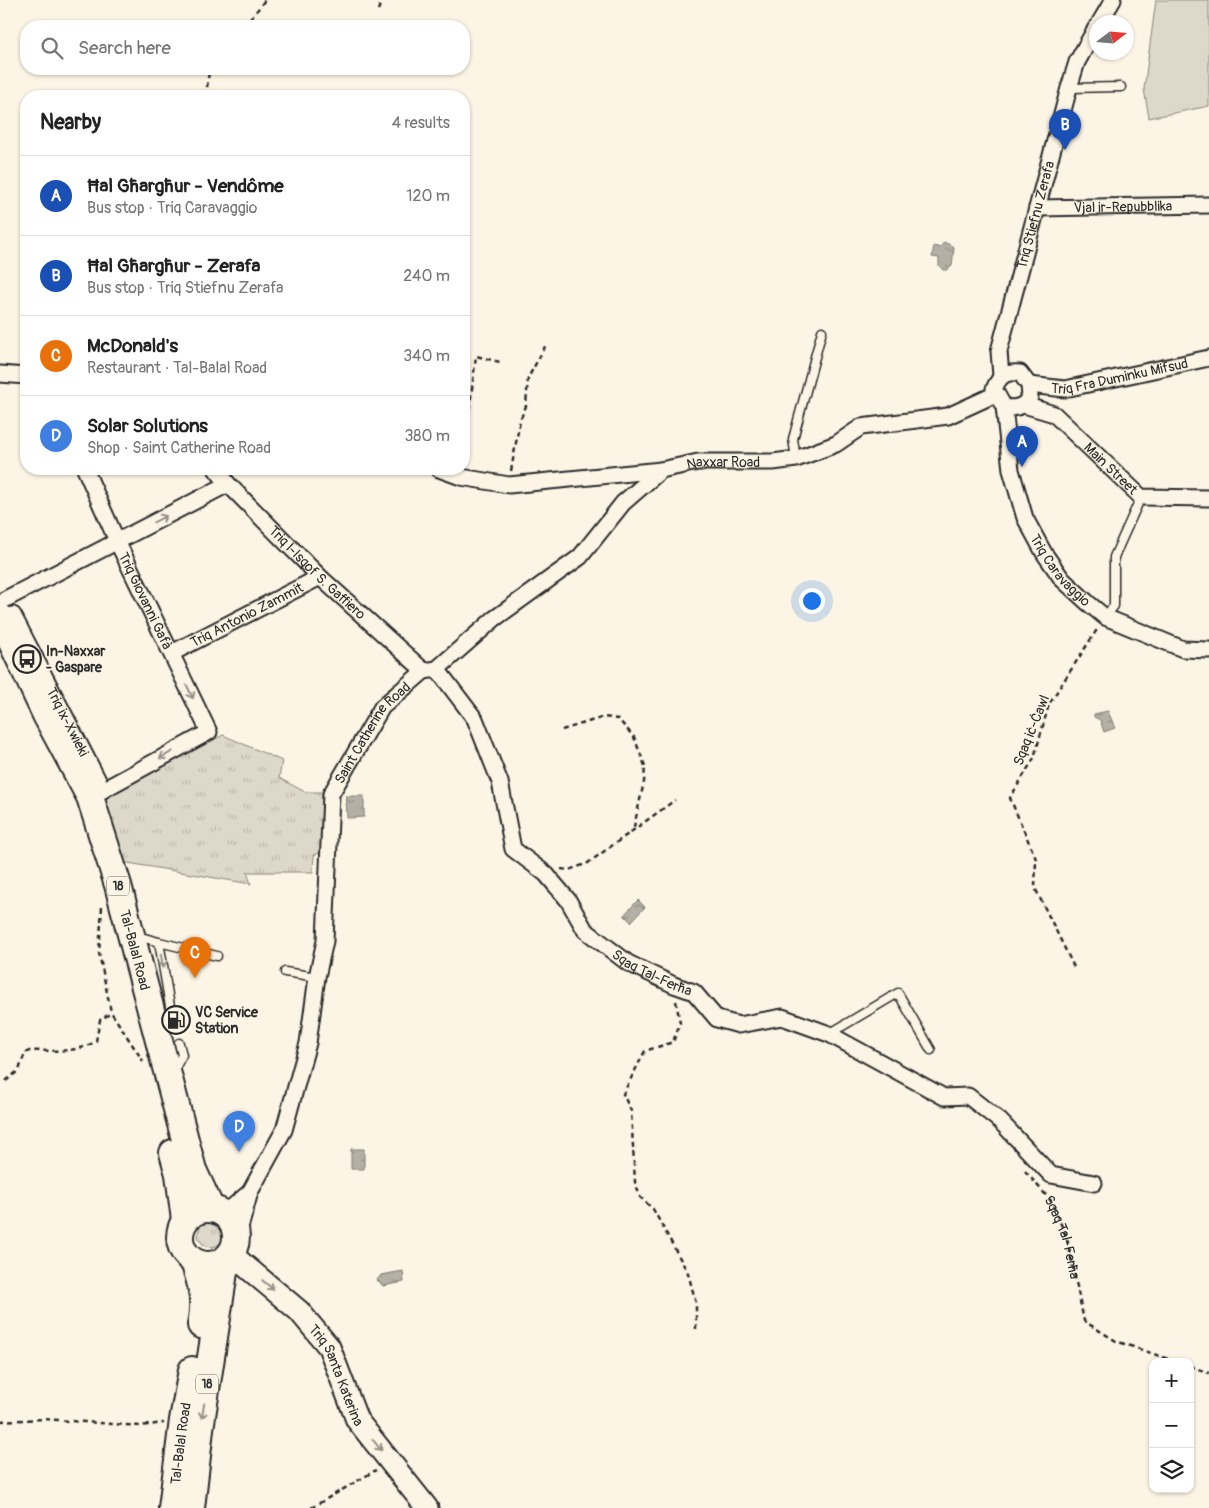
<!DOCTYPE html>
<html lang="en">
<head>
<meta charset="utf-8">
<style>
  :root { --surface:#fff; --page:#f2f2f2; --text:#222; --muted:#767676; --line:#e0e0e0; --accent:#db2777 }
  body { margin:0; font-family:Pangolin,sans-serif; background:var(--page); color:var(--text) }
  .controls { position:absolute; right:15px; bottom:15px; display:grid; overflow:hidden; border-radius:10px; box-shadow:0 1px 4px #0004 }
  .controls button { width:45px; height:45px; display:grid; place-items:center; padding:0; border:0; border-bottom:1px solid var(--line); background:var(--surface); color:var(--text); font:25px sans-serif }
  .compass { position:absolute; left:1089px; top:15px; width:45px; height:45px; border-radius:50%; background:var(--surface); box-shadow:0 1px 4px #0004; rotate:74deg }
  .you { position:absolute; left:811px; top:600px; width:18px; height:18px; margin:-12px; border:4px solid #fff; border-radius:50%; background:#1a73e8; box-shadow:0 0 0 8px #1a73e833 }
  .badge { display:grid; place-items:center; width:32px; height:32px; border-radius:50%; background:var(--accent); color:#fff; font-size:16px; font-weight:700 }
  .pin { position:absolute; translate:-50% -41px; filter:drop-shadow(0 1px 2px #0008) }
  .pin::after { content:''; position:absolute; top:26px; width:18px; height:15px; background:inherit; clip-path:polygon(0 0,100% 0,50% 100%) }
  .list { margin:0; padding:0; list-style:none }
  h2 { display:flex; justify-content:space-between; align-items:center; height:65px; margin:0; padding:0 20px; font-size:21px }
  h2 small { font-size:16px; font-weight:400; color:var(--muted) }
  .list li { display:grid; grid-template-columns:32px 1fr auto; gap:15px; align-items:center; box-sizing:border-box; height:80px; padding:0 20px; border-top:1px solid var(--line) }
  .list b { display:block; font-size:19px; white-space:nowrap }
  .list p { margin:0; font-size:16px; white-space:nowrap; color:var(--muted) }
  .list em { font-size:16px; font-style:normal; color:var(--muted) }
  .icon { flex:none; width:28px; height:28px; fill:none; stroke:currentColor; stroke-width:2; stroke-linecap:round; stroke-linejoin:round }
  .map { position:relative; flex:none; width:1209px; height:1508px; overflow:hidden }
  .search { position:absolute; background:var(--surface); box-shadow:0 1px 4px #0004; left:20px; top:20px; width:450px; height:55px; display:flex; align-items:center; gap:12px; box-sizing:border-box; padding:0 18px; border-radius:20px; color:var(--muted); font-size:19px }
  .panel { position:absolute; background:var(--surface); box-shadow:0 1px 4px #0004; left:20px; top:90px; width:450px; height:385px; border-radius:20px }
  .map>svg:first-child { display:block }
</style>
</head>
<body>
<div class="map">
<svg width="1209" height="1508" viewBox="0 0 1209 1508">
  <defs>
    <pattern id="grass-tufts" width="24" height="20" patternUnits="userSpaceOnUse" patternTransform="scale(1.25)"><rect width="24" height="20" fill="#ded8ca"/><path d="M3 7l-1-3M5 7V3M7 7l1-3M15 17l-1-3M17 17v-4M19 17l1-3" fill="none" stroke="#bfbaae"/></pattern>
    <pattern id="water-ripples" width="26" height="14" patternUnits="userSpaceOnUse" patternTransform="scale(1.25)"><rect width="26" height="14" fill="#b4b0a5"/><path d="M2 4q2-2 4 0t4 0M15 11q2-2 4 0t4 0" fill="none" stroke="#938f87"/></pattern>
  </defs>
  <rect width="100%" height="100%" fill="#fcf5e5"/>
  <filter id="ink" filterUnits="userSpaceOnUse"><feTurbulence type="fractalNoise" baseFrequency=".02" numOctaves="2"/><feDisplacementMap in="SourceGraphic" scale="10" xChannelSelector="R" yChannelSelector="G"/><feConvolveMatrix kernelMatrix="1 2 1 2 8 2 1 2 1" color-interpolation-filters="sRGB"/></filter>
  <g filter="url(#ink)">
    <!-- grass -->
    <path fill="url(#grass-tufts)" stroke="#84827a" d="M223,735L282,761L279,778L305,792H324L322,852L314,855L313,872H247L251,884L122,862L102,797Z
      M198 1234a13 13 0 1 1 26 0a13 13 0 1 1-26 0Z"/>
    <!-- garden -->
    <path fill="#ded8ca" stroke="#84827a" d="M1156,0H1209V106L1149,118L1144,89Z"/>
    <!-- water -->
    <path fill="url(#water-ripples)" stroke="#7d7b74" d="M944,242L954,247L952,266L947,270H943L939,266V258L932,257L934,246L940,248Z
      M1108,711L1115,728L1104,732L1100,720L1094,717V714Z
      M346,796H364V817L347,818Z
      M638,900L645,907L631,922L624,915Z
      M351,1149H364V1169H351Z
      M403,1271L404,1282L383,1286L377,1280L381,1275Z"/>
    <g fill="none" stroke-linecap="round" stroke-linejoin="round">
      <defs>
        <path id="service" d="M1069,88L1121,87
          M796,459L793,439L822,331
          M1105,617L1114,606V557L1141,497
          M137,936L159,942L171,1012
          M159,942L217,956
          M285,972L317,977
          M829,1034L898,993L931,1050
          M174,1070L182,1055L179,1043"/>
        <g id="minor">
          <path d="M1100,22L1113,0"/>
          <path id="s2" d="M1037,208L1209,205"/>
          <path d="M0,374L26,376"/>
          <path id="s3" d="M1001,376L999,351L1069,88L1077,62L1096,28"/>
          <path id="s4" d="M1029,385L1065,389L1209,358"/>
          <path id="s5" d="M1024,405L1054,414L1141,497L1209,498"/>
          <path id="s6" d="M1004,407C1017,409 1023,407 1030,397L1029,385L1020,373C1005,372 1000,375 994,389L1004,407L1011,470L1025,518L1044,553L1062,579L1088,603L1105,617L1183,649L1209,650"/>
          <path id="s7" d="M85,469L117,541L209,732L90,797"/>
          <path id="s8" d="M216,469L228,484L320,577L424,671"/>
          <path id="s9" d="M439,469L461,477L509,485L661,470L698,462H773L796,459L836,444L861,427L948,416L996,394"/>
          <path d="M0,602L228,484"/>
          <path id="s10" d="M13,615L103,790"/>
          <path id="s11" d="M172,653L320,577"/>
          <path id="s12" d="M437,669L475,719L500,782L513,849L546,874L568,900L585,930L628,963L674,985L694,992L717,1019L739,1025L782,1017L829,1034L944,1097L968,1096L1000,1121L1051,1175L1094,1183"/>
          <path d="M224,1214L250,1192"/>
          <path id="s13" d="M236,1242L250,1192L284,1130L308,1043L317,977L325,941L331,794L382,707L424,671L437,669L494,619L580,557L623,503L661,470"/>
        </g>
        <g id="secondary">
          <path id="s14" d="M231,1254L299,1311L329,1347L357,1420L427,1508"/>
        </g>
        <g id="trunk">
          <path id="s15" d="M0,617L46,715L90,797L118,885L193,1170L211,1209"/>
          <path d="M173,1153L179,1174L185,1220"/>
          <circle cx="208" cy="1237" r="28"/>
          <path d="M194,1262C202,1284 206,1301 201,1325"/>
          <path id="s16" d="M172,1508L183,1420L192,1370"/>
          <path d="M191,1508L200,1429L226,1259"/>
        </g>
      </defs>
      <!-- service casing -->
      <use href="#service" stroke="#2b2b2b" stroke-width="11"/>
      <!-- minor casing -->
      <use href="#minor" stroke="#2b2b2b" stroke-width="19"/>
      <!-- secondary casing -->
      <use href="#secondary" stroke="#2b2b2b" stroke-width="25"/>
      <!-- trunk casing -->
      <use href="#trunk" stroke="#2b2b2b" stroke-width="30"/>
      <!-- path -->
      <g stroke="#2b2b2b" stroke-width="2.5" stroke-dasharray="5 4" stroke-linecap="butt">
        <path d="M378,10L382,0"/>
        <path d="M245,26L265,0"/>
        <path d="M206,96L209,71L211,69"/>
        <path d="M464,453L476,356L500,362"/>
        <path d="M511,471L520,420L526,406L528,378L547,343"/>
        <path d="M562,730L604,717L618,719L634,737L645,766L644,782L633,831"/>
        <path d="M561,869L569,870L588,863L675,800"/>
        <path d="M102,907L99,953L111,1012L143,1061"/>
        <path d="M1074,967L1035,888L1036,859L1010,798L1034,758L1049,704L1098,628"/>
        <path d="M676,1001L680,1023L673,1042L645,1051L623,1094L631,1111L635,1182L640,1197L653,1209L688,1273L696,1303V1329"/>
        <path d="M6,1081L19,1070L25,1053L29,1051C51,1050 77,1054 96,1041L100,1020L111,1013"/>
        <path id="s1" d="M1025,1171L1051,1201L1067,1238L1084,1321L1116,1341L1177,1362"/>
        <path d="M1190,1366L1209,1373"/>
        <path d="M0,1421L44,1419L140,1426L164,1423"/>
        <path d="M311,1508L376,1470"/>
      </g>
      <!-- service -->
      <use href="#service" stroke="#fcf5e5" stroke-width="8"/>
      <!-- minor -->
      <use href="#minor" stroke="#fcf5e5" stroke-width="15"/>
      <!-- secondary -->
      <use href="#secondary" stroke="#fcf5e5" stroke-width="21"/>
      <!-- trunk -->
      <use href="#trunk" stroke="#fcf5e5" stroke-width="26"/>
    </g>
    <!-- one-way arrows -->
    <defs><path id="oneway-shaft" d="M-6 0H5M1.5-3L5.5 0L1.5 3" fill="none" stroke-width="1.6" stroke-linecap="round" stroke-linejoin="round" transform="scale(1.25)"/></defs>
    <g stroke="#949088">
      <use href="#oneway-shaft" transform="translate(160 519) rotate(-27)"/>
      <use href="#oneway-shaft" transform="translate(190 692) rotate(65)"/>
      <use href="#oneway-shaft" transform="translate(166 755) rotate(151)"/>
      <use href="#oneway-shaft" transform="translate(162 961) rotate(80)"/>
      <use href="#oneway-shaft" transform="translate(268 1285) rotate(40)"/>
      <use href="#oneway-shaft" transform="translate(203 1411) rotate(99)"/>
      <use href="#oneway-shaft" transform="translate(377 1445) rotate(51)"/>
    </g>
  </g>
  <!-- icons -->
  <defs>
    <symbol id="bus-ring" viewBox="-11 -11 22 22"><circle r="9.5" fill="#fcf5e5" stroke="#2b2b2b" stroke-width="1.5"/><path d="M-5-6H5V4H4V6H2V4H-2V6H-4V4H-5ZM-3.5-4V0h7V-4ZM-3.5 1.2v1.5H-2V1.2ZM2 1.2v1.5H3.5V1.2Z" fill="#2b2b2b"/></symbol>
    <symbol id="fuel-ring" viewBox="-11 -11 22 22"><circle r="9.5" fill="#fcf5e5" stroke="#2b2b2b" stroke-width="1.5"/><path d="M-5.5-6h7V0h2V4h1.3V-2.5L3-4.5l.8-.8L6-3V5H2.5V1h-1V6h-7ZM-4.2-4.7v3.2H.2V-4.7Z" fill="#2b2b2b"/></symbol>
  </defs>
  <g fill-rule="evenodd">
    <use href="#bus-ring" x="11" y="643" width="32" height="32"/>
    <use href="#fuel-ring" x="160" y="1004" width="32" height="32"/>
  </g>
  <g text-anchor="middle" stroke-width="4" stroke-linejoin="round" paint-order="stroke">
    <!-- shield labels -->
    <g fill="#fcf5e5" stroke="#6a6863" stroke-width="1">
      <rect x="107" y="876.5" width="22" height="19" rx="4"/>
      <rect x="196" y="1374.5" width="22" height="19" rx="4"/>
    </g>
    <g font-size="12" font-weight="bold" fill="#2b2b2b">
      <text x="118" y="890">18</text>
      <text x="207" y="1388">18</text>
    </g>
    <!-- street labels -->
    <g font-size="14" fill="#2b2b2b" stroke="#fcf5e5">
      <text dy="5" stroke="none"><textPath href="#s2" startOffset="86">Vjal ir-Repubblika</textPath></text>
      <text dy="5" stroke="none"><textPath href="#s3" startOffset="166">Triq Stiefnu Zerafa</textPath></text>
      <text dy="5" stroke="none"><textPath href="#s4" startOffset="92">Triq Fra Duminku Mifsud</textPath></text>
      <text dy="5" stroke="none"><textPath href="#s9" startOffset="288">Naxxar Road</textPath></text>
      <text dy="5" stroke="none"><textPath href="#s5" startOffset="110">Main Street</textPath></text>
      <text dy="5" stroke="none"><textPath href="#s6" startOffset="288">Triq Caravaggio</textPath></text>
      <text dy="5" stroke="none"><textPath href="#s8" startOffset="145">Triq l-Isqof S. Gaffiero</textPath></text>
      <text dy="5" stroke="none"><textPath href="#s7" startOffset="145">Triq Giovanni Gafà</textPath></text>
      <text dy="5" stroke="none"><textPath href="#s11" startOffset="84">Triq Antonio Zammit</textPath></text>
      <text dy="5" stroke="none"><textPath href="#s10" startOffset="120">Triq ix-Xwieki</textPath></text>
      <text transform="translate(1031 730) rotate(-68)" y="5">Sqaq iċ-Ċawl</text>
      <text dy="5" stroke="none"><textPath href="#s13" startOffset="538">Saint Catherine Road</textPath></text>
      <text dy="5" stroke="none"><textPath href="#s15" startOffset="361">Tal-Balal Road</textPath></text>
      <text dy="5" stroke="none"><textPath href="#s12" startOffset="389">Sqaq Tal-Ferħa</textPath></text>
      <text dy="5" stroke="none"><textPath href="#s1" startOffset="78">Sqaq Tal-Ferħa</textPath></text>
      <text dy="5" stroke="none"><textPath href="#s14" startOffset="164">Triq Santa Katerina</textPath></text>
      <text dy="5" stroke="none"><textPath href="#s16" startOffset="65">Tal-Balal Road</textPath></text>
    </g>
    <!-- poi labels -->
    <g font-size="14" font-weight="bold" fill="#2b2b2b" stroke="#fcf5e5" text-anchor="start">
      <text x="46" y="656">In-Naxxar<tspan x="46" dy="16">- Gaspare</tspan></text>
      <text x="195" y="1017">VC Service<tspan x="195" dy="16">Station</tspan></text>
    </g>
  </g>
</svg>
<div class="controls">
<button>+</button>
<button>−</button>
<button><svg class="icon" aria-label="layers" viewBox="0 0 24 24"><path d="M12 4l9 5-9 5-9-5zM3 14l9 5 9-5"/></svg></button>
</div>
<svg class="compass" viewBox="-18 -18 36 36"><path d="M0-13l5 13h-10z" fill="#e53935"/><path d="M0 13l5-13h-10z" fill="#767676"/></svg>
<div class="you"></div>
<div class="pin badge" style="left:1022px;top:467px;background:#1a4fb4">A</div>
<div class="pin badge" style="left:1065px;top:150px;background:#1a4fb4">B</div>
<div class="pin badge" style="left:195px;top:978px;background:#e8710a">C</div>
<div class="pin badge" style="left:239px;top:1152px;background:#3f7fe0">D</div>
<div class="search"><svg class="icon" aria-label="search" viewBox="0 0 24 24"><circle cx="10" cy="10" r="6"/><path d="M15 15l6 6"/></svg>Search here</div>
<section class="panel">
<h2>Nearby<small>4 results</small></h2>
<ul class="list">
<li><span class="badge" style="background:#1a4fb4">A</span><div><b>Ħal Għargħur - Vendôme</b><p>Bus stop · Triq Caravaggio</p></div><em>120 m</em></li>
<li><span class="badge" style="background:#1a4fb4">B</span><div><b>Ħal Għargħur - Zerafa</b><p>Bus stop · Triq Stiefnu Zerafa</p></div><em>240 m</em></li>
<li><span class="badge" style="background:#e8710a">C</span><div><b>McDonald's</b><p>Restaurant · Tal-Balal Road</p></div><em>340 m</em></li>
<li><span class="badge" style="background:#3f7fe0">D</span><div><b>Solar Solutions</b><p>Shop · Saint Catherine Road</p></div><em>380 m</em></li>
</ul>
</section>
</div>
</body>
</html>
